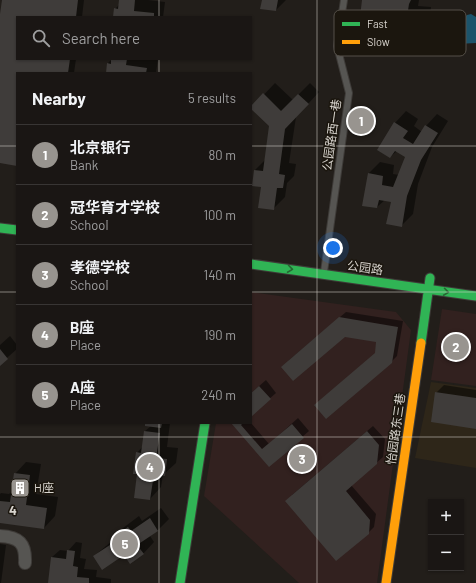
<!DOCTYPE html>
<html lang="en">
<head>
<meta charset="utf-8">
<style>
  :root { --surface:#1a1614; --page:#231f1d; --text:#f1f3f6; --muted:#9f9fa0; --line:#383534; --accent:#98948f }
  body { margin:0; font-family:Barlow,"Noto Sans SC",sans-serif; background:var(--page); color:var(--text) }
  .controls { position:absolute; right:12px; bottom:12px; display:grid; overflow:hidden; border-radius:0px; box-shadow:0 1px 3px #0004 }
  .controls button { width:36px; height:36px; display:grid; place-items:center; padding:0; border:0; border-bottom:1px solid var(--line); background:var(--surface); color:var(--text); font:20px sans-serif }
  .you { position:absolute; left:333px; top:248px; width:14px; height:14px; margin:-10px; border:3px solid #fff; border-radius:50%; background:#1a73e8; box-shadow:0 0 0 6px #1a73e833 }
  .badge { display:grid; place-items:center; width:26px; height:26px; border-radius:50%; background:var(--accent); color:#fff; font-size:13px; font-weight:700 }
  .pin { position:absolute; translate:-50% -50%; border:2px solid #fff; box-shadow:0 1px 4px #0006 }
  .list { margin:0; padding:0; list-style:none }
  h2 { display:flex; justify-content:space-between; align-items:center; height:52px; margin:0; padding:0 16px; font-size:17px }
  h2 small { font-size:13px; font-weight:400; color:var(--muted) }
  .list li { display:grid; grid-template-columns:26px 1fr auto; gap:12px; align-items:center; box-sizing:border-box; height:60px; padding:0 16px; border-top:1px solid var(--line) }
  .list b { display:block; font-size:15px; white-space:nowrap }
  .list p { margin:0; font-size:13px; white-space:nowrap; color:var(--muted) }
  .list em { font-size:13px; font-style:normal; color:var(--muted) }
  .icon { flex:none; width:22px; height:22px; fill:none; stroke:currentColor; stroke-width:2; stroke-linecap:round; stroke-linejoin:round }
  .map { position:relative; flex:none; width:476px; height:583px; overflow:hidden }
  .search { position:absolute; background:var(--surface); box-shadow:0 1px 3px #0004; left:16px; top:16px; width:236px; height:44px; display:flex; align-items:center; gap:10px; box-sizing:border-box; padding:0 14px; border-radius:0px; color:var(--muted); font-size:15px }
  .panel { position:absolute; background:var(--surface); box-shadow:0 1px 3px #0004; left:16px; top:72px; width:236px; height:352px; border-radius:0px }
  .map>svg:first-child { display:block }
</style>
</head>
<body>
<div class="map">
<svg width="476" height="583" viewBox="0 0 476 583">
  <rect width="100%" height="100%" fill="#221e1a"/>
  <!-- built -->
  <path fill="#2e2619" d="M431,382L476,388V468L415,458Z"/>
  <!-- education -->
  <path fill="#32211f" d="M251,292L396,312L411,330L377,583H299L204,496L216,423H251Z
    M442,309L476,314V386L431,380Z"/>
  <!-- water -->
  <path fill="#1c546b" d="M471,14L476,17V43L457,44C451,41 449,36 451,30L467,15Z"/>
  <!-- shadow -->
  <path fill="#0007" d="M3,0H84L82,17H17V59H76L74,73H17V165L0,162V20Z
    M120,0H148L165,2L163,17H114L115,9L120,4Z
    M263,0H286L276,10Z
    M363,0H419L418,6L431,7L429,24L418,35L390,17L380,16L378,18Z
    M112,59H158L156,73H107L108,63Z
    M275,83L293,100L310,83L319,92L296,117L289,163L296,164L294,176L287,183L285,197L274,208L255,170L265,160L270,125L251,108Z
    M406,111L418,119L414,126L422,132L426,126L437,114L448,121L432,147L418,184L413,214L401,226L392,201L385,200L377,207L368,174L380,162L394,165L393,174L399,175L406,156L397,151L390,157L395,123Z
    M346,312L403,321L397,356L391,362L376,352L378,341L344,335L288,361Z
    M10,336L17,345V349L0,364V345Z
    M266,380L276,393L251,415V393Z
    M444,385L476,390V428L436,393Z
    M298,418L309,431L269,466L233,423H251L269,444Z
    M146,423H170L167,447L178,448L176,463L164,474H163L161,487L150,499L138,473L137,453L143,446L145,431L151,426Z
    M373,426L385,439L383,457L351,485L376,514L374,527L368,533L292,495Z
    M26,462L41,464L36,494L58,497L55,516L44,528L0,522V494L1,493L9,494L13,490L15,474Z
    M161,508L169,519L158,530L150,536L154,542L143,554L124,553L94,556L112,541L111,539L123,528L139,516L142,521Z
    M76,542L82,543L80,558L86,559L84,569L97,570L96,577L111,579V583H49L52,557L60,550L68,551Z
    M0,544L6,545L1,583H0Z"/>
  <!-- building -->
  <path fill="#3f3c3a" d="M2,0H78L76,17H17V59H70L68,73H17V166L0,163V14Z
    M119,0H135L134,11L154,13V17H113L114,8L118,9Z
    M262,0H278L276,11L260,9Z
    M362,0H411L409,4L407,17L420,18L418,36L387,33L389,18L378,17V19L360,17Z
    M111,59H127L126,65L147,68L146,73H106L107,63L111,64Z
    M263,93L281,111L298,94L309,104L285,129L279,174L285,175L283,188H277L274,210L258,208L261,187L252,186L254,170L263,171L269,126L251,109V106Z
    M394,122L408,131L403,138L413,144L425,125L438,133L421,160L407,196L402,227L386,224L391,202L379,200L377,208L362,206L368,173L383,176L382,185L393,187L405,157L395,151L390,158L377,150Z
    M339,317L398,327L392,363L326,419L314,405L375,353L376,342L345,337L293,381L281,367Z
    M0,349L8,359L0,366Z
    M259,386L271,399L251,417V393Z
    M435,392L476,398V429L431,422Z
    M145,423H162L161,428L145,426Z
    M231,423H243L241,425L262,449L292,424L304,438L269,467Z
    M144,431L160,433L156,458L167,459L165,476L154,474L150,500L134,498L137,474H133L136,452L141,453Z
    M367,431L379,445L377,464L346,491L370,520L369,534L336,561L285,501Z
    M14,473L30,475L26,505L47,508L44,529L0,523V501L10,502Z
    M150,518L158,531L137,545L144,554L130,564L124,555L102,570L93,556L113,543L110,539L128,527L131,531Z
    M67,550L75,551L73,566L78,567L77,577L89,578V583H48L51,557L66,559Z"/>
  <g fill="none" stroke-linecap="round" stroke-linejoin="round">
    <defs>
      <path id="lane" d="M324,272L349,93L337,46L344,0"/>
      <path id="street" d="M0,536C19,537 26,543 25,563"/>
      <path id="fast" d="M0,228L17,230
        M251,264L476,296
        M421,343L430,278
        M180,583L205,423"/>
      <path id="slow" d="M386,583L421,343"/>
    </defs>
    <!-- lane casing -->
    <use href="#lane" stroke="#3e3b38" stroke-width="8"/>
    <!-- street casing -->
    <use href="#street" stroke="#3e3b38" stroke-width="14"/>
    <!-- fast casing -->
    <use href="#fast" stroke="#3e3b38" stroke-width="11"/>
    <!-- slow casing -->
    <use href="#slow" stroke="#3e3b38" stroke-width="11"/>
    <!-- lane -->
    <use href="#lane" stroke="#565552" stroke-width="6"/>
    <!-- street -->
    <use href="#street" stroke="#565552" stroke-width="12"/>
    <!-- fast -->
    <use href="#fast" stroke="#30b455" stroke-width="9"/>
    <!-- slow -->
    <use href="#slow" stroke="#ff9f0a" stroke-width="9"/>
  </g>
  <!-- one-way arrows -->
  <defs><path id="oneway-chevron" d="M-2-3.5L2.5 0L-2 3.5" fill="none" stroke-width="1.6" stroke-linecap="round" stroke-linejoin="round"/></defs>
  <g stroke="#266532">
    <use href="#oneway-chevron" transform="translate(290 269) rotate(8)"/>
    <use href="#oneway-chevron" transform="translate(446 292) rotate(8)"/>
  </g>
  <!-- grid -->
  <path fill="none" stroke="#d8d4ce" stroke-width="1" stroke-opacity="0.55" d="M159,0V17M317,0V583M159,59V73M0,146H17M251,146H476M0,292H17M251,292H476M159,423V583M0,437H476"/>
  <!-- icons -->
  <defs>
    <symbol id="building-square" viewBox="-11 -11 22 22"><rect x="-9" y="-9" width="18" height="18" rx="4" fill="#98948f" stroke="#1b160e"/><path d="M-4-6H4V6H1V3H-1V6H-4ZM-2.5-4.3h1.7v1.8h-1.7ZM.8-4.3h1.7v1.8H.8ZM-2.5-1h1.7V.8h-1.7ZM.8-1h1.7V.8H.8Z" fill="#fff"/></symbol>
  </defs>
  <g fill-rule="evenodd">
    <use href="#building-square" x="9" y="477" width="22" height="22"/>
  </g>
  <g text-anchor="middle" stroke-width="3" stroke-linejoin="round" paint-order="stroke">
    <!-- street labels -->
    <g font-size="12" fill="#d8d4ce" stroke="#1b160e">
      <text transform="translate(332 135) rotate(-82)" y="4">公园路西一巷</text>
      <text transform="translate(365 268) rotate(8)" y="4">公园路</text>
      <text transform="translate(396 429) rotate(-82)" y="4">怡园路东三巷</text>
    </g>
    <!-- poi labels -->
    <g font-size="12" fill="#d8d4ce" stroke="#1b160e" text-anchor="start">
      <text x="34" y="492">H座</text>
    </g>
  </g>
  <!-- legend -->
  <rect x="334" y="10" width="132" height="46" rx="6" fill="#1b160e" stroke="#544f48" stroke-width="1"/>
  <rect x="342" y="22" width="18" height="4" fill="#30b455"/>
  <rect x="342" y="40" width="18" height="4" fill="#ff9f0a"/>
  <g font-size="11" fill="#d8d4ce">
    <text x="367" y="28">Fast</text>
    <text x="367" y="46">Slow</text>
  </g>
  <g font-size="13" text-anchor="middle" font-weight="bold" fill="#d8d4ce" stroke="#1b160e" stroke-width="3" stroke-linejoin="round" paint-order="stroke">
    <text x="13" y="515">4</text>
  </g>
</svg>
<div class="controls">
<button>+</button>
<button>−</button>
</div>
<div class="you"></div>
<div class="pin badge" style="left:361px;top:121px">1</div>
<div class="pin badge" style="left:456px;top:347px">2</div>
<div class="pin badge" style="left:302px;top:459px">3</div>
<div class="pin badge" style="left:150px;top:467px">4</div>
<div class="pin badge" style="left:125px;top:544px">5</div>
<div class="search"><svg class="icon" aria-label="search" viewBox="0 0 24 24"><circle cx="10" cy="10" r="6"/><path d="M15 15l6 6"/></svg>Search here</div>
<section class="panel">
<h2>Nearby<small>5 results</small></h2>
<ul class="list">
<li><span class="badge">1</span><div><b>北京银行</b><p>Bank</p></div><em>80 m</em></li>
<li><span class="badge">2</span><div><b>冠华育才学校</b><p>School</p></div><em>100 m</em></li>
<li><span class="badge">3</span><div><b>孝德学校</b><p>School</p></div><em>140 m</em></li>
<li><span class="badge">4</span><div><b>B座</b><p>Place</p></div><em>190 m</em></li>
<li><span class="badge">5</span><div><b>A座</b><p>Place</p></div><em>240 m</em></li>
</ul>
</section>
</div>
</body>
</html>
